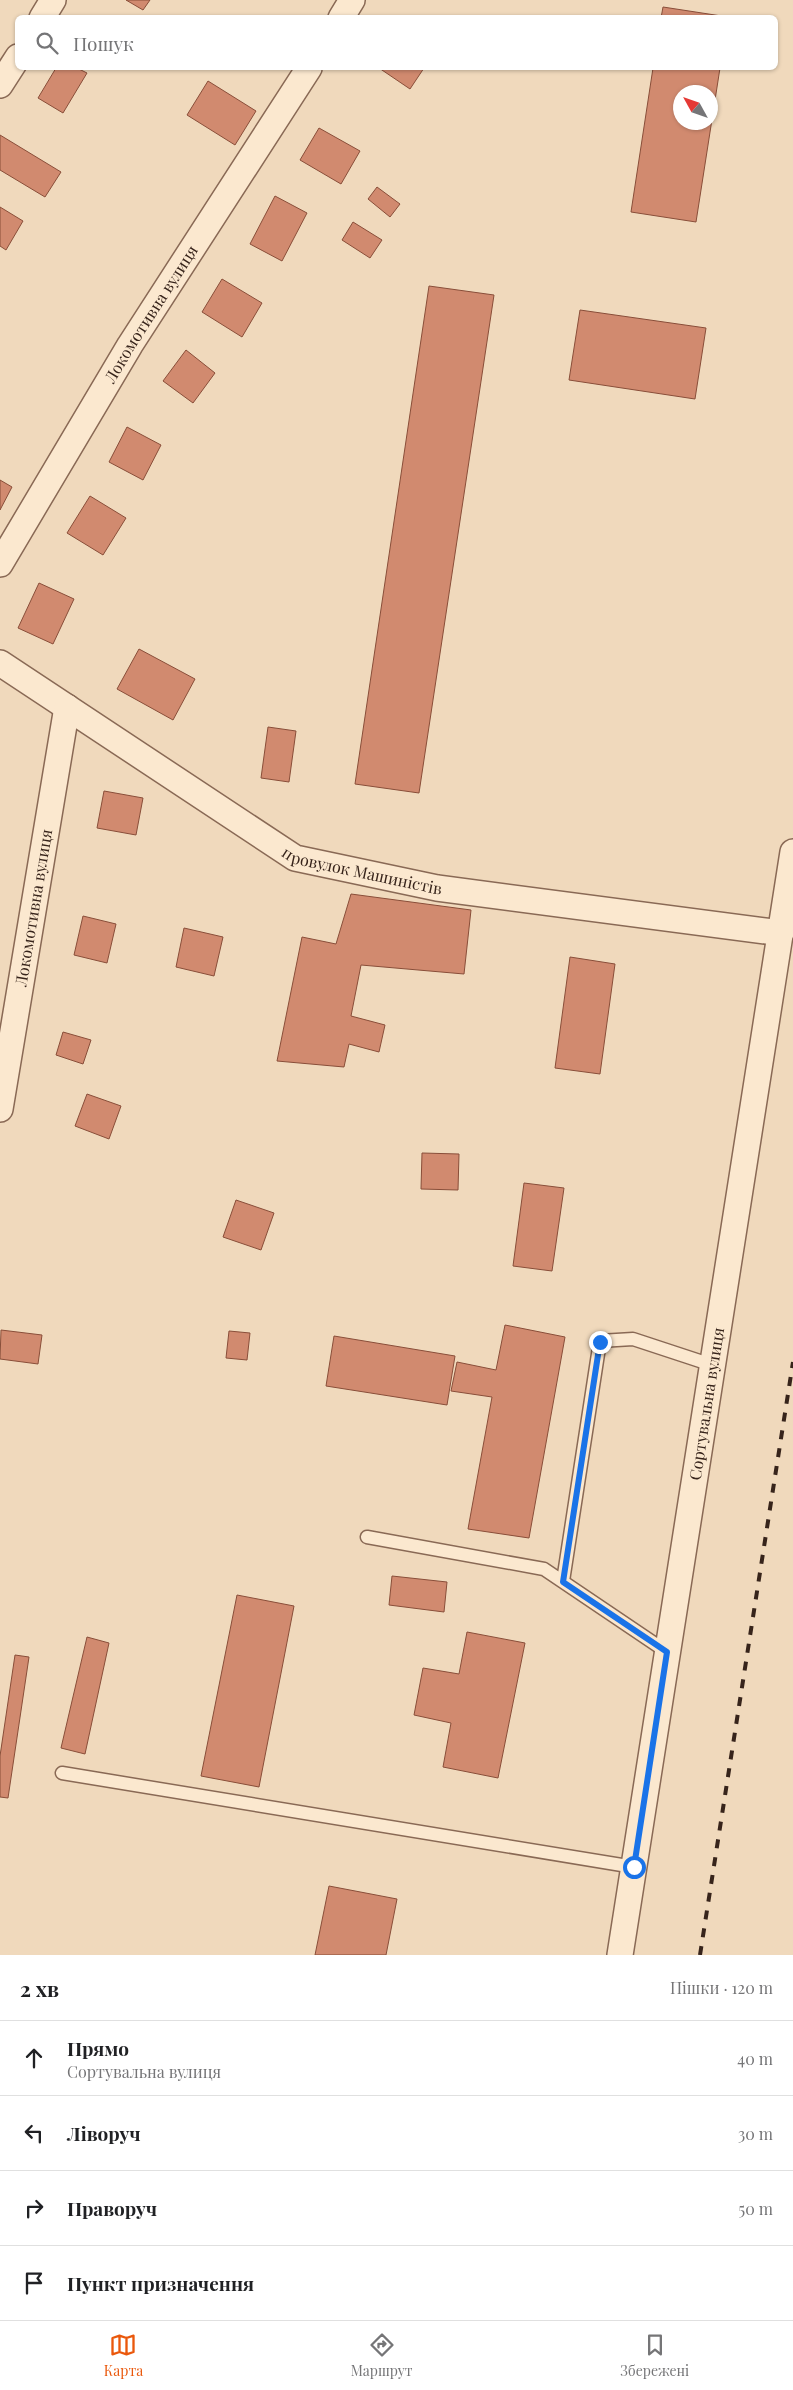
<!DOCTYPE html>
<html lang="uk">
<head>
<meta charset="utf-8">
<style>
  :root { --surface:#fff; --page:#f2f2f2; --text:#202124; --muted:#757577; --line:#e0e0e0; --accent:#ea580c }
  body { margin:0; font-family:"Playfair Display",serif; background:var(--page); color:var(--text) }
  .compass { position:absolute; left:673px; top:85px; width:45px; height:45px; border-radius:50%; background:var(--surface); box-shadow:0 1px 4px #0004; rotate:310deg }
  .stop { position:absolute; width:15px; height:15px; margin:-11px; border:4px solid #1a73e8; border-radius:50%; background:#fff }
  .stop.end { background:#1a73e8; border-color:#fff; box-shadow:0 1px 5px #0008 }
  .list { margin:0; padding:0; list-style:none }
  h2 { display:flex; justify-content:space-between; align-items:center; height:65px; margin:0; padding:0 20px; font-size:21px }
  h2 small { font-size:16px; font-weight:400; color:var(--muted) }
  .list li { display:grid; grid-template-columns:32px 1fr auto; gap:15px; align-items:center; box-sizing:border-box; height:75px; padding:0 20px; border-top:1px solid var(--line) }
  .list b { display:block; font-size:19px; white-space:nowrap }
  .list p { margin:0; font-size:16px; white-space:nowrap; color:var(--muted) }
  .list em { font-size:16px; font-style:normal; color:var(--muted) }
  .icon { flex:none; width:28px; height:28px; fill:none; stroke:currentColor; stroke-width:2; stroke-linecap:round; stroke-linejoin:round }
  .map { position:relative; flex:none; width:793px; height:1955px; overflow:hidden }
  .search { position:absolute; background:var(--surface); box-shadow:0 1px 4px #0004; left:15px; right:15px; top:15px; height:55px; display:flex; align-items:center; gap:12px; box-sizing:border-box; padding:0 18px; border-radius:8px; color:var(--muted); font-size:19px }
  .sheet { height:365px; background:var(--surface) }
  nav { display:flex; justify-content:space-around; align-items:center; box-sizing:border-box; height:70px; border-top:1px solid var(--line); background:var(--surface); font-size:14px; color:var(--muted) }
  nav a { display:grid; justify-items:center; gap:2px }
  nav .on { color:var(--accent) }
  .map>svg:first-child { display:block }
</style>
</head>
<body>
<div class="map">
<svg width="793" height="1955" viewBox="0 0 793 1955">
  <rect width="100%" height="100%" fill="#f0d9bc"/>
  <!-- building -->
  <path fill="#d18a6f" stroke="#894e39" fill-rule="evenodd" d="M126,0H150L143,10Z
    M663,7L728,17L661,18Z
    M56,68H77L87,73L63,113L38,98Z
    M379,68H424L410,89Z
    M653,68H720L696,222L631,212ZM680,92H710V122H680Z
    M208,81L256,111L235,145L187,115Z
    M319,128L360,151L341,184L300,160Z
    M0,135L61,172L45,197L0,170Z
    M377,187L400,204L390,217L368,199Z
    M275,196L307,213L282,261L250,244Z
    M0,207L23,221L6,250L0,246Z
    M353,222L382,240L370,258L342,240Z
    M222,279L262,303L242,337L202,312Z
    M429,286L494,295L419,793L355,784Z
    M580,310L706,328L695,399L569,380Z
    M186,350L215,373L193,403L163,381Z
    M127,427L161,445L143,480L109,462Z
    M0,480L12,487L0,510Z
    M90,496L126,518L103,555L67,533Z
    M39,583L74,599L53,644L18,628Z
    M139,649L195,679L173,720L117,689Z
    M268,727L296,731L289,782L261,778Z
    M104,791L143,798L136,835L97,828Z
    M351,894L471,910L464,974L361,965L351,1016L385,1025L379,1052L349,1044L344,1067L277,1061L302,937L336,944Z
    M83,916L116,924L107,963L74,955Z
    M184,928L223,937L214,976L176,967Z
    M570,957L615,964L600,1074L555,1068Z
    M63,1032L91,1040L83,1064L56,1055Z
    M87,1094L121,1106L109,1139L75,1126Z
    M422,1153L459,1154L458,1190L421,1189Z
    M524,1183L564,1188L552,1271L513,1266Z
    M236,1200L274,1213L261,1250L223,1237Z
    M505,1325L565,1337L529,1538L468,1529L492,1397L451,1391L457,1362L496,1370Z
    M1,1330L42,1335L38,1364L0,1359Z
    M229,1331L250,1333L247,1360L226,1358Z
    M334,1336L455,1356L447,1405L326,1386Z
    M392,1576L447,1582L444,1612L389,1605Z
    M237,1595L294,1606L259,1787L201,1776Z
    M467,1632L525,1643L498,1778L443,1767L451,1723L414,1715L423,1668L459,1674Z
    M87,1637L109,1643L85,1754L61,1748Z
    M15,1655L29,1657L8,1798L0,1797V1756Z
    M329,1886L397,1899L386,1955H315Z"/>
  <g fill="none" stroke-linecap="round" stroke-linejoin="round">
    <defs>
      <path id="lane" d="M367,1537L544,1569L667,1652
        M563,1581L600,1341L633,1339L712,1365
        M62,1773L634,1867"/>
      <g id="street">
        <path d="M42,18L53,0"/>
        <path d="M341,18L352,0"/>
        <path d="M0,85L18,57"/>
        <path id="s1" d="M0,564L130,345L309,68"/>
        <path id="s2" d="M0,663L295,858L437,888L781,933"/>
        <path id="s3" d="M0,1109L67,707"/>
        <path id="s4" d="M620,1955L793,852"/>
      </g>
    </defs>
    <!-- lane casing -->
    <use href="#lane" stroke="#896955" stroke-width="15"/>
    <!-- street casing -->
    <use href="#street" stroke="#896955" stroke-width="28"/>
    <!-- lane -->
    <use href="#lane" stroke="#fbe8cf" stroke-width="12"/>
    <!-- street -->
    <use href="#street" stroke="#fbe8cf" stroke-width="25"/>
    <!-- rail -->
    <path stroke="#37241b" stroke-width="4" stroke-dasharray="9 9" stroke-linecap="butt" d="M700,1955L793,1362"/>
  </g>
  <g fill="none" stroke-linecap="round" stroke-linejoin="round">
    <!-- route -->
    <path stroke="#1a73e8" stroke-width="6" d="M600,1342L563,1582L667,1652L634,1867"/>
  </g>
  <g text-anchor="middle" stroke-width="4" stroke-linejoin="round" paint-order="stroke">
    <!-- street labels -->
    <g font-size="16" fill="#37241b" stroke="#f7e5cc">
      <text dy="6" stroke="none"><textPath href="#s1" startOffset="292">Локомотивна вулиця</textPath></text>
      <text dy="6" stroke="none"><textPath href="#s2" startOffset="422">провулок Машиністів</textPath></text>
      <text dy="6" stroke="none"><textPath href="#s3" startOffset="204">Локомотивна вулиця</textPath></text>
      <text dy="6" stroke="none"><textPath href="#s4" startOffset="558">Сортувальна вулиця</textPath></text>
    </g>
  </g>
</svg>
<svg class="compass" viewBox="-18 -18 36 36"><path d="M0-13l5 13h-10z" fill="#e53935"/><path d="M0 13l5-13h-10z" fill="#757577"/></svg>
<div class="stop" style="left:634px;top:1867px"></div>
<div class="stop end" style="left:600px;top:1342px"></div>
<div class="search"><svg class="icon" aria-label="search" viewBox="0 0 24 24"><circle cx="10" cy="10" r="6"/><path d="M15 15l6 6"/></svg>Пошук</div>
</div>
<section class="sheet">
<h2>2 хв<small>Пішки · 120 m</small></h2>
<ul class="list">
<li><svg class="icon" aria-label="ahead" viewBox="0 0 24 24"><path d="M12 20V5M6 11l6-6 6 6"/></svg><div><b>Прямо</b><p>Сортувальна вулиця</p></div><em>40 m</em></li>
<li><svg class="icon" aria-label="left" viewBox="0 0 24 24"><path d="M17 20v-9H6M10 6l-5 5 5 5"/></svg><div><b>Ліворуч</b></div><em>30 m</em></li>
<li><svg class="icon" aria-label="right" viewBox="0 0 24 24"><path d="M7 20v-9h11M14 6l5 5-5 5"/></svg><div><b>Праворуч</b></div><em>50 m</em></li>
<li><svg class="icon" aria-label="arrive" viewBox="0 0 24 24"><path d="M6 21V4h12l-3 4 3 4H6"/></svg><div><b>Пункт призначення</b></div></li>
</ul>
</section>
<nav>
<a class="on"><svg class="icon" aria-label="map" viewBox="0 0 24 24"><path d="M3 6l6-2 6 2 6-2v14l-6 2-6-2-6 2zM9 4v14M15 6v14"/></svg>Карта</a>
<a><svg class="icon" aria-label="directions" viewBox="0 0 24 24"><path d="M12 3l9 9-9 9-9-9zM9 14v-3h6M13 9l2 2-2 2"/></svg>Маршрут</a>
<a><svg class="icon" aria-label="saved" viewBox="0 0 24 24"><path d="M7 4h10v16l-5-4-5 4z"/></svg>Збережені</a>
</nav>
</body>
</html>
